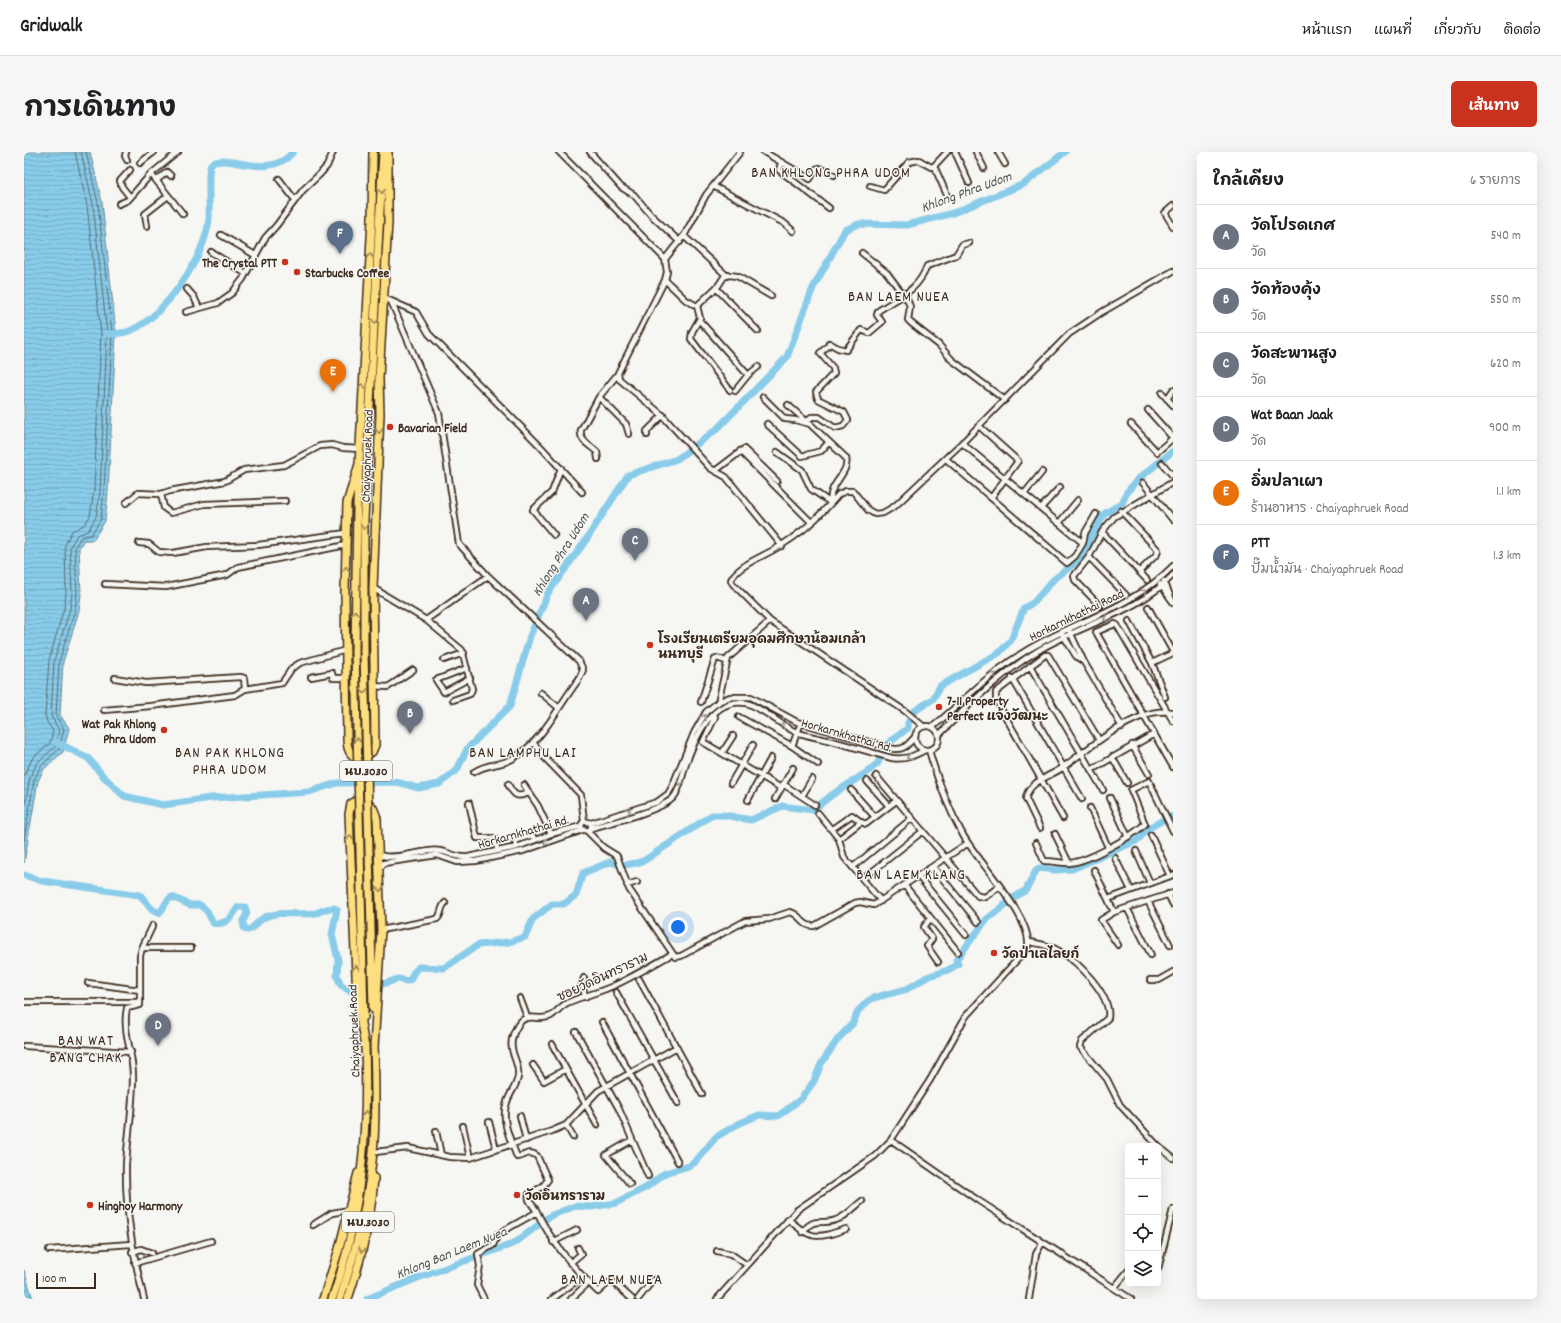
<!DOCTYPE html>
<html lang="th">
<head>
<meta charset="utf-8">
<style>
  :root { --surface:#fff; --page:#f6f6f6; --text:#202124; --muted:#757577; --line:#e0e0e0; --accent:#c8321e }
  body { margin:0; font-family:Dekko,"Playpen Sans Thai",sans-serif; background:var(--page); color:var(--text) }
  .controls { position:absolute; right:12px; bottom:12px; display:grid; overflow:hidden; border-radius:6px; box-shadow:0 4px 16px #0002 }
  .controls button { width:36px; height:36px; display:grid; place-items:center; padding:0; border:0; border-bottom:1px solid var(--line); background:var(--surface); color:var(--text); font:20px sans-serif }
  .scale { position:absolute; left:12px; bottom:10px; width:60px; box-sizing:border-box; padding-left:4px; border:2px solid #3b2a1e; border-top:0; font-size:11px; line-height:14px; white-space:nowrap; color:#3b2a1e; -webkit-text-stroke:3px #f6f6f2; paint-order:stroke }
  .you { position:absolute; left:654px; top:775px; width:14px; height:14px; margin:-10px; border:3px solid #fff; border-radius:50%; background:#1a73e8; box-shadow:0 0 0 6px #1a73e833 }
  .badge { display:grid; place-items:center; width:26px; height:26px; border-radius:50%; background:var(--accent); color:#fff; font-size:13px; font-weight:700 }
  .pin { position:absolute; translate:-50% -33px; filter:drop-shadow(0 1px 2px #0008) }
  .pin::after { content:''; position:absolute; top:21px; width:14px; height:12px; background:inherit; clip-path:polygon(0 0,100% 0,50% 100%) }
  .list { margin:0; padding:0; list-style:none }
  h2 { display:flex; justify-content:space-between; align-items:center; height:52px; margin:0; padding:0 16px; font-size:17px }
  h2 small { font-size:13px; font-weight:400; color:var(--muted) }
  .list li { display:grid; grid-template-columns:26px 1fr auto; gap:12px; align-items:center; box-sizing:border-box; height:64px; padding:0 16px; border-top:1px solid var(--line) }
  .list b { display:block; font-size:15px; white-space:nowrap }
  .list p { margin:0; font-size:13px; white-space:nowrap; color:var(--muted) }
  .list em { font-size:13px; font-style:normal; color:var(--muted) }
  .icon { flex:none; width:22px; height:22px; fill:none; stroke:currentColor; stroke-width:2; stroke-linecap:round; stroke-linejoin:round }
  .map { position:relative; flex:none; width:1149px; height:1147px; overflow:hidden; border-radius:6px }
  header { display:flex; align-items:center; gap:24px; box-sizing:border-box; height:56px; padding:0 20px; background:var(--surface); border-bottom:1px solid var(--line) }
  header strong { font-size:19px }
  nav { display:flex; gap:22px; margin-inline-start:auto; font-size:14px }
  .intro { display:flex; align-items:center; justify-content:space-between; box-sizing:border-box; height:96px; padding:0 24px }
  h1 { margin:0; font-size:28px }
  .button { padding:10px 18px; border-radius:6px; background:var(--accent); color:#fff; font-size:14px; font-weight:700 }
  main { display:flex; gap:24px; padding:0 24px }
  aside { flex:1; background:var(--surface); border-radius:6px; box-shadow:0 4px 16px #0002 }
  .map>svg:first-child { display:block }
</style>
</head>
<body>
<header>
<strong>Gridwalk</strong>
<nav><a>หน้าแรก</a><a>แผนที่</a><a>เกี่ยวกับ</a><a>ติดต่อ</a></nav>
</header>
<div class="intro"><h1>การเดินทาง</h1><a class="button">เส้นทาง</a></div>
<main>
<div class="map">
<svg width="1149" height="1147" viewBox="0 0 1149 1147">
  <defs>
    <pattern id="water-rules" width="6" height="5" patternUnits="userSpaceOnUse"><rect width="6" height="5" fill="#89ccea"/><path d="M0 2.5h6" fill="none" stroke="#77afc8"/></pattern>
  </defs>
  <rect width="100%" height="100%" fill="#f6f6f2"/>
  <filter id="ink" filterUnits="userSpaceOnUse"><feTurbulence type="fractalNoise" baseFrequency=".025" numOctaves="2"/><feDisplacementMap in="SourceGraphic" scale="8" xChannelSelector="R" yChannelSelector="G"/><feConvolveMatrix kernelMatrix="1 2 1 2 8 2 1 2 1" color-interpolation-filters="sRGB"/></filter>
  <g filter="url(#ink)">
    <!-- water -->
    <path fill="url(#water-rules)" stroke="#6a8b98" d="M0,0H66L78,50L92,181L84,340L81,369L69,388H60L55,396L57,442L55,459L39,510L36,563L45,576L39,600L20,617L14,629L0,711Z
      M0,1118L9,1147H0Z"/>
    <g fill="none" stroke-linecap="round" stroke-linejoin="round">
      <!-- shore -->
      <path stroke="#5a6b70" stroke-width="1" d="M0,624L8,607L26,591L29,579L23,570L21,563L25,508L40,456L42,441L41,393L48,379L60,373L66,364L70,338L77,182L63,53L51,0
        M0,659L6,625L13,611L31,595L35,578L27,564L30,509L46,457L48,442L46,395L53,383L64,379L72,365L76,339L83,182L69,52L57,0
        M0,689L10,628L17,614L35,597L40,577L32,564L35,510L51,458L53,442L51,395L57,385L67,383L77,367L80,339L88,181L74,51L62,0"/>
      <!-- river -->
      <path stroke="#89ccea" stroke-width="7" d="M84,182C91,181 101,182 108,178C142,162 181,105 185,67C186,56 183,18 187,12C204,0 244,30 269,0
        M32,590L64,606L79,624L100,644L139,653L187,646L285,640L313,631L373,630L394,636L415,632L433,618L443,597L486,554L506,484L524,441L562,388L604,323L653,307L693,277L763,205L789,136L821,78L835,72L883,73L929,61L1000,32L1041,0
        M0,723L18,729L116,743L128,757L135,761C141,756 141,748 148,745L166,753H176L183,759L189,771C202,774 208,765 214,755H221L223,761L219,769L220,776L224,778C231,776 234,768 241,765C257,758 276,764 292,761C299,759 300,756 310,756L313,758L308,782L314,808L313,824L317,833L326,839
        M359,832L374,827L383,829L387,827L389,821L395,815L420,816L454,793L485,790L501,785L509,767L528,752H540L552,743L559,721L586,710L599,713L613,711L621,708L688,663H700L727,668L758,654L789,658L809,642L842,621L854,611L859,598L866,590L884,576V571L889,560L909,547L916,534L975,501L987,488L1000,456L1010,450L1029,428L1055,408L1080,362L1098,351L1103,340L1113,328L1149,299
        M343,1147L396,1125L483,1094L492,1090L526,1064L551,1054L567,1055L592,1051L623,1035L641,1021L665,1014L671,1010L692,985L714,972L735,963L754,964L777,947L790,929L797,912L814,887L829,871L834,859L844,849L849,846L883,837L903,825L924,818L934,812L932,808L962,768L991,745L1002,738L1012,719L1015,716L1030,718L1048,717L1114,688L1123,677L1143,666L1149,664"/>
      <defs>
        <path id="street" d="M102,0L101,4L103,8
          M535,0L641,107L643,120L641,128L594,221L595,227L637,262L686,316L702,325L758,394
          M566,0L597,35L610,43L627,63L656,90
          M740,0L786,27L792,17L795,16L810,23
          M931,0L945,31
          M952,0L960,16
          M974,0L981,12
          M116,11L130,0
          M757,11L755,18L805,56
          M910,14L923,43
          M106,18L96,29L98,35L106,45
          M127,22L159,62
          M255,27L271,48
          M133,28L143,20L147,24
          M689,34L760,71L769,79
          M846,34L860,38L885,10L895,8L907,15L910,14L923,0
          M95,52L104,48L127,22L154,0
          M1149,54L1141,61L1149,74
          M123,74L121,62L144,44
          M197,83L231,103
          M660,84L702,123
          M187,100L221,121
          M838,101L863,121L884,149L886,155L884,168L887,171L915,193L928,208L981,248
          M641,107L661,82L682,43L716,0
          M641,128L662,148L673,154L694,134L700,125L705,123L713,124L747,144
          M692,136L734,179
          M163,137L170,145L175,156
          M360,147L367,149L415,261L435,392L464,424L555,509L559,518L555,527C534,554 519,590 488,607C476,614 463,611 450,620
          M367,149L392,160L405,182L517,295L558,340
          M673,154L676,166L668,180L667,187L706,238
          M162,160L194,151L208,141L219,127L241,86L252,74L279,38L296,22L303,14L309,0
          M675,168L724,223L734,215
          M805,191L814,196L822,198L837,178L845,181L858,170L853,163L854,159C875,145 894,139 903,114L932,103L938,93L945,91
          M711,239L724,223
          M1138,241L1149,253
          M575,245L602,272L605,282
          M739,245L761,267L771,268L786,272L822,306C826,321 804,333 807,348L809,349
          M1143,247L1149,238
          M764,253L783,270L787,265H795L811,276L819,274L824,268L820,260L794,247L792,240L810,221L809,216L796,201L804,194
          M1124,258L1149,286
          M743,272L778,304L797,299L804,291
          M1107,272L1133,300L1149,286
          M955,274L994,309L967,346
          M623,283V279L639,263
          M716,299L788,371
          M753,300L778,318L787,337L807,351
          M574,307L573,300C566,293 555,289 557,278L575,245L593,223
          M922,307L1043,411L1051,404L1059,391L938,291
          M1138,311L1149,324
          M691,319L720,297L753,329
          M1119,331L1149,368
          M137,342L140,356L147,361L180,352L261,349
          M1000,342L1018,320
          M102,351L114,341L137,342L146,339L201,329L220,318L260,313L296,294L308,293L319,296L336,297
          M1017,356L1036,335
          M1097,359L1134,398L1133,402L1115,420
          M1035,371L1054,348
          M1078,380L1123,428
          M530,383L509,358L528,340L537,316
          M115,391L125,392L135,400L149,401L183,395L234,393L322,381
          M1059,391L1061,381L1072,362
          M1065,405L1102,443
          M1140,429L1148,448
          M81,432L142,435L203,423L214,415L322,393
          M1136,432L1149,450
          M349,436L402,468L438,498L448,537L446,542L429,548
          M1076,454L1051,428L1050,424L1065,405L1078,380L1090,365L1149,330
          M1124,455L1149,500
          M402,468L464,424
          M1105,469L1128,511L1141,545
          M1046,480L1060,510L1098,575
          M1039,483L1052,504L1060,510
          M420,508L440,501
          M1128,511L1149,501
          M1006,514L1079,638
          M443,516L412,528L420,540L446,526
          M287,525L308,521L309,526H322
          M91,526L122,531L216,525L220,526L221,537
          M988,526L1058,647
          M349,534L364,535L389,518
          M517,541L535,556
          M677,550L691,507L693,506L702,509
          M694,551L704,506L746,469
          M80,558L127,554L211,543L221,537L258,531L268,516L276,511L322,498
          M690,562L691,565L679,590L757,636
          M715,565L768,594L794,612
          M1149,569L1093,473L1091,472L1072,480L1149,615
          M891 586a12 12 0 1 1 24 0a12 12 0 1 1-24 0Z
          M899,574L881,559L746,469L709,432L707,428C711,418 726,410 736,405C769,389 791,370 815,342L822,339H829L844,358L851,362L859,361L871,354L941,288L1045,182L1078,160L1149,119
          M908,575C922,565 934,552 947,541C964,525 985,509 1005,497C1054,468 1108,456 1149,414
          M915,583C945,552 979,519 1017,497C1061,471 1113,461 1149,423
          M509,590L519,604L557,643L560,669
          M1108,593L1125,622
          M768,594L777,571
          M698,601L709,584
          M1088,605L1103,631
          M1067,618L1130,582
          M852,624L954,744L961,745L976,734
          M843,629L865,654
          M707,631L729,593
          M484,632C490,644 493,646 505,641
          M759,632L791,653
          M500,633L514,654L527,682
          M827,638L851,665
          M778,644L788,627
          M1086,646L1104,685
          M751,647L769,616
          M724,648L747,606
          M445,651L453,686H470L474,699
          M1066,656L1084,695
          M794,661L815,687L820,705L857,749
          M1039,666L972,548V540L1021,503H1024L1075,588
          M567,671V676L565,679L558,677L557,673L560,669L567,671L633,650L644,642L648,635L670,581L682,560L694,550L706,545H727L773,570L870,597C881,598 884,592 891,585
          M567,676C586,671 636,659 649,646C657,637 658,623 662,612C671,586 688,545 722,551C734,553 758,574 772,580C783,584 796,586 807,589C828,594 848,601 868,606C881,608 890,604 901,598
          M1016,676L1002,647C1003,630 1027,624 1038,616C1064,597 1088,576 1119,564C1128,560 1139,559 1149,560
          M808,677L828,663L837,670L842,672L872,649
          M563,679L580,696L593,704L605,737L651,805L657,804L721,769L745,767L766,760C777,762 778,775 790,774L831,751L836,750L850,753L944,691
          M1031,682L1045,711
          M1127,683L1146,724
          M815,687L837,670
          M1012,691L1020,709C1028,709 1037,711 1045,711C1064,710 1107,685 1121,672L1107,638L1125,629L1149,679
          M493,695L491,690L493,688L508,683L511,688
          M1112,699L1126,731
          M354,701C361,710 394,700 405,699C421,696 430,707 444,705L493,695L527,682L557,674
          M1091,706L1107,738
          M829,715L887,667
          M909,715L954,770
          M356,716L360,711L413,703L433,710L452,709L499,699L559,678
          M1070,718L1090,760
          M895,725L942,783
          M839,727L899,679
          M603,733L613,730
          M881,734L934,800
          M1144,742L1149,753
          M1084,747L1149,723
          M1124,749L1146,793
          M1103,756L1127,803
          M906,767L900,775L908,787L903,794L914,810
          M357,778L413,767C418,763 416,756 421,751
          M1006,790C1016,792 1026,793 1035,799C1054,809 1088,844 1084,866L1058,889L1056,895L1083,927L1096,953L1134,994L1149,1006
          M1094,793L1077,768L1090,760L1149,741
          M118,796H167
          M560,826L558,831L561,845
          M615,827L678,942
          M1126,828H1135L1149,820
          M64,831L116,838
          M592,840L654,951
          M496,846L503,865
          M0,850H116
          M578,870L654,1010
          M552,880L595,957L624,1024
          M528,892L573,973
          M0,894L107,900
          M509,913L520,929L542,917
          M496,964L502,988
          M465,970L472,997
          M542,973L549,985
          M439,974L446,1006
          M412,979L417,1003
          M867,988L955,1049L1107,1147
          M351,1000L384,996L426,1005L446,1006L528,979L542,973L574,939L653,895
          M606,1032L582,1003L608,988
          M764,1067C788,1088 792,1087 822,1077
          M289,1073L308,1061L325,1058
          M778,1080C793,1063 796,1074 812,1068C822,1065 830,1055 838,1049
          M529,1090L553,1078
          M25,1098L107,1092
          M693,1099L707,1102L723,1113
          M108,1100L117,1097L128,1101
          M111,1111L187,1089
          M546,1111L557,1102L554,1096
          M1134,1117L1149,1057
          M1090,1136L1104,1119
          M120,1147C109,1102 101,1059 102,1012C104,983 109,954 109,924C109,900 98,879 103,856L116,853V804L118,796L129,773
          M460,1147L453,1133L456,1114L454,1102L469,1093L474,1082L513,1060
          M528,1147L558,1125
          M547,1147L564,1131
          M608,1147L589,1130L584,1131L574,1140C549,1115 527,1090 512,1058C509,1053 503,1049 505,1042L518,1035L524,1028L513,1004C505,998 501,1004 493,1005C487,989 476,968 483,950C486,941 492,935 494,925C497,907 478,898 494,873C502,859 515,870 527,864C533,860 537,854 543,851C558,844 574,841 589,834C609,825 629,813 648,802
          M614,1147L629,1128
          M693,1147L773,1058L851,1004L867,988L906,928L942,864L1003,797C1013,770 953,709 939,683C924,656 913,627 905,598
          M1005,1147L1012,1102L1018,1091"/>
        <path id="primary" d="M335,312L323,351L321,439L323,587C323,598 327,606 338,607L348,600L351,593L349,436L356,262L355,226L364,70V0
          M331,500L333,351L348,67L349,0
          M340,500V368L359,0
          M337,739L340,865
          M346,739L349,857
          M341,896L333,846L325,662L327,652C340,642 350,652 353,667L357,778L350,896
          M299,1147L315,1097L334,1021
          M308,1147C338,1065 344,980 341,893
          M316,1147C333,1096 346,1043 350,989C352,957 351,924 350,891
          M324,1147C337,1108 347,1067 350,1026"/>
      </defs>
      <!-- street casing -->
      <use href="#street" stroke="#3b2a1e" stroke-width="8"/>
      <!-- primary casing -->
      <use href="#primary" stroke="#3b2a1e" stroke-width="10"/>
      <!-- street -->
      <use href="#street" stroke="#f6f6f2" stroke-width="4.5"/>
      <!-- primary -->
      <use href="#primary" stroke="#fedf80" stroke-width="7"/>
      <defs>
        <path id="primary-bridge" d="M331,500L337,739
          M340,500L346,739"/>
      </defs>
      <!-- primary-bridge casing -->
      <use href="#primary-bridge" stroke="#3b2a1e" stroke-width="10" stroke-linecap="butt"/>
      <!-- primary-bridge -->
      <use href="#primary-bridge" stroke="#fedf80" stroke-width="7"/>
    </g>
    <!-- one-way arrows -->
    <defs><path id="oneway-chevron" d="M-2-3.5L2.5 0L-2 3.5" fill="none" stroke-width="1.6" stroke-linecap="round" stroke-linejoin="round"/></defs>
    <g stroke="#9c844f">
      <use href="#oneway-chevron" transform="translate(358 39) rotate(92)"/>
      <use href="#oneway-chevron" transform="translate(346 104) rotate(-87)"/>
      <use href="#oneway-chevron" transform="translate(351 169) rotate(93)"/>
      <use href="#oneway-chevron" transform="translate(338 234) rotate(-87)"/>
      <use href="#oneway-chevron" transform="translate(355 279) rotate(92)"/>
      <use href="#oneway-chevron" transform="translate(340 375) rotate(92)"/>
      <use href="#oneway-chevron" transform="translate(322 417) rotate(-89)"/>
      <use href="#oneway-chevron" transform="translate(331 461) rotate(-90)"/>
      <use href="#oneway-chevron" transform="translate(340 539) rotate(89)"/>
      <use href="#oneway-chevron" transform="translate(333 588) rotate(-92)"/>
      <use href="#oneway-chevron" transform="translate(326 686) rotate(-92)"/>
      <use href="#oneway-chevron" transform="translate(356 737) rotate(88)"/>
      <use href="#oneway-chevron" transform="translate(332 816) rotate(-93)"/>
      <use href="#oneway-chevron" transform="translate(342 961) rotate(-88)"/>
      <use href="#oneway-chevron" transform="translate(338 1098) rotate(104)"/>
    </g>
    <g stroke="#989088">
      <use href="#oneway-chevron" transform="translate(1120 440) rotate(-35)"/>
      <use href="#oneway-chevron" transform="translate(1082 467) rotate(156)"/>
      <use href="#oneway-chevron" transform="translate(970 523) rotate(-37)"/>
      <use href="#oneway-chevron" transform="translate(680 565) rotate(-58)"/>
      <use href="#oneway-chevron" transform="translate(760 573) rotate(-151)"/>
      <use href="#oneway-chevron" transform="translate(885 605) rotate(164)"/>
      <use href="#oneway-chevron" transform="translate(656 631) rotate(108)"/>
      <use href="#oneway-chevron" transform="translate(604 659) rotate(-17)"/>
      <use href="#oneway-chevron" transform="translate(522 690) rotate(160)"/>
    </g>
  </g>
  <!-- markers -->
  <g fill="#c8321e" stroke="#f6f6f2" stroke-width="1.5">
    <circle cx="261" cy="110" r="4"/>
    <circle cx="273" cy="120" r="4"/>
    <circle cx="366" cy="275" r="4"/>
    <circle cx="626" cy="493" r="4"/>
    <circle cx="915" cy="555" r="4"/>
    <circle cx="140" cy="578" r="4"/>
    <circle cx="970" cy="801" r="4"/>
    <circle cx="493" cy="1043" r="4"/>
    <circle cx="66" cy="1053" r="4"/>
  </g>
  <g text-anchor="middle" stroke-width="3" stroke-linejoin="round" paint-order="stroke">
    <!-- shield labels -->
    <g fill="#f6f6f2" stroke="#73675e" stroke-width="1">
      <rect x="316" y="609" width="52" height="20" rx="3"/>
      <rect x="318" y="1060" width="52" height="20" rx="3"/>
    </g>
    <g font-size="12" font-weight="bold" fill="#3b2a1e">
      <text x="342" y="623">นบ.3030</text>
      <text x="344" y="1074">นบ.3030</text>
    </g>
    <!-- poi labels -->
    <g font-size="13" font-weight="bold" fill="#3b2a1e" stroke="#f6f6f2" text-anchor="start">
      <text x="253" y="115" text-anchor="end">The Crystal PTT</text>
      <text x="281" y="125">Starbucks Coffee</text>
      <text x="374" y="280">Bavarian Field</text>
      <text x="634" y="491">โรงเรียนเตรียมอุดมศึกษาน้อมเกล้า<tspan x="634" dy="15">นนทบุรี</tspan></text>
      <text x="923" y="553">7-11 Property<tspan x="923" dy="15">Perfect แจ้งวัฒนะ</tspan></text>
      <text x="132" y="576" text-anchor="end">Wat Pak Khlong<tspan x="132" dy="15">Phra Udom</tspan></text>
      <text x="978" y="806">วัดป่าเลไลยก์</text>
      <text x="501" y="1048">วัดอินทราราม</text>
      <text x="74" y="1058">Hinghoy Harmony</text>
    </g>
    <!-- street labels -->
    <g font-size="13" fill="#3b2a1e" stroke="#f6f6f2">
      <text transform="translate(342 304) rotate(-88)" y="5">Chaiyaphruek Road</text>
      <text transform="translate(1052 462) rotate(-26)" y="5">Horkarnkhathai Road</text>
      <text transform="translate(823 582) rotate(16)" y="5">Horkarnkhathai Rd.</text>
      <text transform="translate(499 679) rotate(-16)" y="5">Horkarnkhathai Rd.</text>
      <text transform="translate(578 824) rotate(-25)" y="5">ซอยวัดอินทราราม</text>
      <text transform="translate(329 879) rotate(-92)" y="5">Chaiyaphruek Road</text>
    </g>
    <!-- water labels -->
    <g font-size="14" font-style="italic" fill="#4e5251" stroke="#f6f6f2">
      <text transform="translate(942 39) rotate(-20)" y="5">Khlong Phra Udom</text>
      <text transform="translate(536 402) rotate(-58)" y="5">Khlong Phra Udom</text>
      <text transform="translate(427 1100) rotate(-22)" y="5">Khlong Ban Laem Nuea</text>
    </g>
    <!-- quarter labels -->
    <g font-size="15" letter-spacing="1" fill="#3b2a1e" stroke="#f6f6f2">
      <text x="807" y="25">BAN KHLONG PHRA UDOM</text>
      <text x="875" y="149">BAN LAEM NUEA</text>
      <text x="206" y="605">BAN PAK KHLONG<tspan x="206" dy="17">PHRA UDOM</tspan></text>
      <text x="499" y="605">BAN LAMPHU LAI</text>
      <text x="887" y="727">BAN LAEM KLANG</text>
      <text x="62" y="893">BAN WAT<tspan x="62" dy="17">BANG CHAK</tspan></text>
      <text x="588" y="1132">BAN LAEM NUEA</text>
    </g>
  </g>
</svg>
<div class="controls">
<button>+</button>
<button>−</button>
<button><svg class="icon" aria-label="locate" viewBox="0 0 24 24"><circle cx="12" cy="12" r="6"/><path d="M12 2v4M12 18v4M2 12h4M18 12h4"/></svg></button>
<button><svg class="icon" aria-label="layers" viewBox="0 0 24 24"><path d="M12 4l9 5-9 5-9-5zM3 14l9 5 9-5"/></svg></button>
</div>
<div class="scale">100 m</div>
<div class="you"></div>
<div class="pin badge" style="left:562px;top:469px;background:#6b7280">A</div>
<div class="pin badge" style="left:386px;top:582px;background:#6b7280">B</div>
<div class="pin badge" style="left:611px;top:409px;background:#6b7280">C</div>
<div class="pin badge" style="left:134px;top:894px;background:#6b7280">D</div>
<div class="pin badge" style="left:309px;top:240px;background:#e8710a">E</div>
<div class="pin badge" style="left:316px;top:102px;background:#5c6f8a">F</div>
</div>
<aside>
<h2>ใกล้เคียง<small>6 รายการ</small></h2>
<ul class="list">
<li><span class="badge" style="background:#6b7280">A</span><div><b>วัดโปรดเกศ</b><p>วัด</p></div><em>540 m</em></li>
<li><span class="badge" style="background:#6b7280">B</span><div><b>วัดท้องคุ้ง</b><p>วัด</p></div><em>550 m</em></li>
<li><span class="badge" style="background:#6b7280">C</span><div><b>วัดสะพานสูง</b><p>วัด</p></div><em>620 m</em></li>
<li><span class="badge" style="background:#6b7280">D</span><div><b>Wat Baan Jaak</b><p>วัด</p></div><em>900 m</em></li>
<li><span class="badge" style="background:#e8710a">E</span><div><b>อิ่มปลาเผา</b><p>ร้านอาหาร · Chaiyaphruek Road</p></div><em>1.1 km</em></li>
<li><span class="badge" style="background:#5c6f8a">F</span><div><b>PTT</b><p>ปั๊มน้ำมัน · Chaiyaphruek Road</p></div><em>1.3 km</em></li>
</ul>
</aside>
</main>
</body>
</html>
